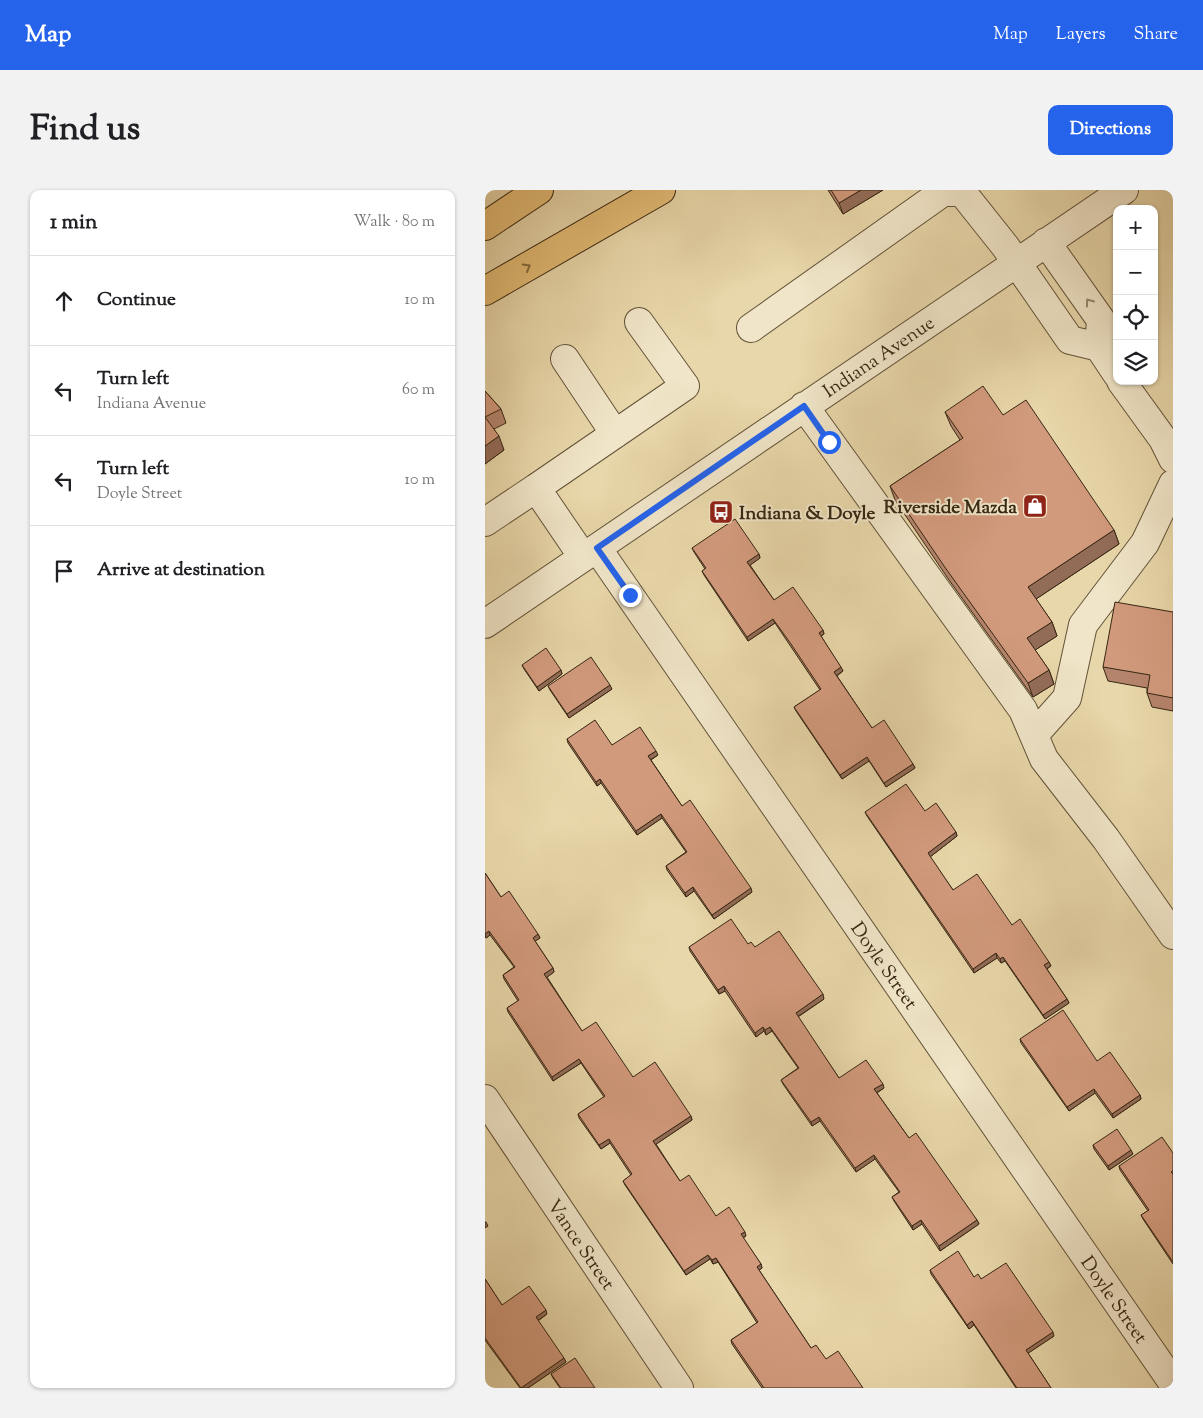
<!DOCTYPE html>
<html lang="en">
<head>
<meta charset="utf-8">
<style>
  :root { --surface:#fff; --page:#f2f2f2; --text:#202124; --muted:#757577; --line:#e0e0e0; --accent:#2563eb }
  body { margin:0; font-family:"Sorts Mill Goudy",serif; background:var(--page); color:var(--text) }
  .controls { position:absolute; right:15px; top:15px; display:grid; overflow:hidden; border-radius:10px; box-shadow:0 1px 4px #0004 }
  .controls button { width:45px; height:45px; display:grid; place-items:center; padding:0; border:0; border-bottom:1px solid var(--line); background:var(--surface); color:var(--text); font:25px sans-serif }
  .stop { position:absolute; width:15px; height:15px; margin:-11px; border:4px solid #2563eb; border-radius:50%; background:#fff }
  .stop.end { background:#2563eb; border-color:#fff; box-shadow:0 1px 5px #0008 }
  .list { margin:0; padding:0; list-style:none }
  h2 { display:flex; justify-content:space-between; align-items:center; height:65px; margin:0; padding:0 20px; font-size:21px }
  h2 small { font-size:16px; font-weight:400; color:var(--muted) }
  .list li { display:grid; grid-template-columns:32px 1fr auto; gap:15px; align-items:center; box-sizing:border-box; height:90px; padding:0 20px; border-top:1px solid var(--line) }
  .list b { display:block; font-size:19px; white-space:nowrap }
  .list p { margin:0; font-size:16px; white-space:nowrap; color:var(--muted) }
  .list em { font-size:16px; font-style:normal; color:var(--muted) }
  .icon { flex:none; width:28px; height:28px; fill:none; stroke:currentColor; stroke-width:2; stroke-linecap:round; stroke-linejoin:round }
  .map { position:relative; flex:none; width:688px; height:1198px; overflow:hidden; border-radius:10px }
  header { display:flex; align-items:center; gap:30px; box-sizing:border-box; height:70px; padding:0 25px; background:var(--accent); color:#fff }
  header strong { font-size:24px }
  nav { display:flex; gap:28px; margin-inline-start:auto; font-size:18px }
  .intro { display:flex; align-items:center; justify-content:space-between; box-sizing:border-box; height:120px; padding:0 30px }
  h1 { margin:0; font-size:35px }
  .button { padding:12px 22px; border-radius:10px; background:var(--accent); color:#fff; font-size:18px; font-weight:700 }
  main { display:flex; gap:30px; padding:0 30px }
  aside { flex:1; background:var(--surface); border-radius:10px; box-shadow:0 1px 4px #0004 }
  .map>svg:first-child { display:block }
</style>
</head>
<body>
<header>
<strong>Map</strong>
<nav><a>Map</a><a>Layers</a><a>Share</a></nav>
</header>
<div class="intro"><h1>Find us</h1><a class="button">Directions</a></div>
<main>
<aside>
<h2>1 min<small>Walk · 80 m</small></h2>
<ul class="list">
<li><svg class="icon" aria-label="ahead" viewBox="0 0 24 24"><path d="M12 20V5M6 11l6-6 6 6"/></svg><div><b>Continue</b></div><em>10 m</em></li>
<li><svg class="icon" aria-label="left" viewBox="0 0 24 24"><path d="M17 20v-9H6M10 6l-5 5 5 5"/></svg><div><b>Turn left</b><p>Indiana Avenue</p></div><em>60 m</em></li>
<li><svg class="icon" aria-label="left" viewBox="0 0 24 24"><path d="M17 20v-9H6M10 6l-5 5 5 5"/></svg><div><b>Turn left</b><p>Doyle Street</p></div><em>10 m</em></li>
<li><svg class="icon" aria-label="arrive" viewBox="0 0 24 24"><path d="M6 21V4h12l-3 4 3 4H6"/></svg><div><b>Arrive at destination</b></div></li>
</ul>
</aside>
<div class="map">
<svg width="688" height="1198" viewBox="0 0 688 1198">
  <rect width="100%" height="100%" fill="#e8d7aa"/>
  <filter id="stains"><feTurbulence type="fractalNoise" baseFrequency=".004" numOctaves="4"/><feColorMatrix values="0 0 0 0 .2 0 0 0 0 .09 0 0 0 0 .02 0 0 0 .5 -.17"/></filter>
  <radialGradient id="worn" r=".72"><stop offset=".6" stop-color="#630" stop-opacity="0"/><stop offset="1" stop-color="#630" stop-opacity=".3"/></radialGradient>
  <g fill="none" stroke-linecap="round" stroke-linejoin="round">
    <defs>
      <path id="minor" d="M561,52L616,130L614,157L632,184
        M266,138L458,2H477L520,56L585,150L614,157
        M80,169L130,244
        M636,191L678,249L688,269
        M319,216L538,520L559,569L621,649L688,745
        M51,298L200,196L154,132
        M0,332L51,298L98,367
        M112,358L688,1193
        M0,434L639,0
        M549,545L582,508L598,435L660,353L688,294
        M0,909L194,1198"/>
      <path id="highway" d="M0,36L54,0
        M0,101L176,0"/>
    </defs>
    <!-- minor casing -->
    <use href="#minor" stroke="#635339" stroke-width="30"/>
    <!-- highway casing -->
    <use href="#highway" stroke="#372713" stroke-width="30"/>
    <!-- minor -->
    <use href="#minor" stroke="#f0e5c8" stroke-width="28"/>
    <!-- highway -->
    <use href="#highway" stroke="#e4bc75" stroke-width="28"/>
  </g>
  <!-- wall -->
  <path fill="#b5846c" stroke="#372713" d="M343,0H398L358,24Z
    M0,201L16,219L21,233L9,239L19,260L0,274Z
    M460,222L518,225L629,340L634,354L551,409L567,432L572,446L550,460L564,480L569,494L548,507L464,390L410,310L405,296L475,250L466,236Z
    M207,358L274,364L275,368L265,375L289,410L338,440L339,444L336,446L358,481L352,486L387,538L428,574L430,578L401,597L384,571L357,589L311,521L309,517L335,500L290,433L263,451L219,385L217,381L220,379L209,362Z
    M688,422V521L667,517L662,503V498L623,491L618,477Z
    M37,475L76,480L77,484L54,501L39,479Z
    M63,496L127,499L84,528L65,500Z
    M82,549L127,555L173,565L166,570L197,616L267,702L229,729L209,701L201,707L182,680L181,676L201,662L177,628L152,645L116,593L112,596L83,553Z
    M440,621L471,642L472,646L445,667L468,700L527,735L564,772L566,776L562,779L582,809L584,813L560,829L520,771L516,773L512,768L489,783L382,626L380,622Z
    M0,683L16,707L53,744L55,748L50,751L68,778L69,782L62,787L97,841L148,887L206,926L207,930L171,954L195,991L231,1026L261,1046L258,1048L276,1074L277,1078L274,1080L326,1158L378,1198H277L247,1154L246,1150L272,1133L233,1072L228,1074L225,1069L201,1085L140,995L138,991L146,985L125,953L116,959L94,928L93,924L119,907L96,873L68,891L23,822L22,818L33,811L19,789L18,785L29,777L5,745L1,748L0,746Z
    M263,754L270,757L339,809L313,827L354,888L399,898L392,903L424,948L492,1030L494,1034L455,1061L437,1034L428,1040L409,1011L407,1007L414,1002L390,969L371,982L335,931L327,936L298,894L296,890L313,878L287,841L281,845L279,841L271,847L240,801L234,804L205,761L204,757Z
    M535,849L612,871L655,905L656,909L628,928L610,903L584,921L536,853Z
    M608,955L648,964L624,980L609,959Z
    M688,963V1074L658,1029L656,1025L663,1021L635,980L634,976Z
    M445,1080L489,1087L496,1089L569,1146L543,1163L566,1198H531L489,1135L484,1139L446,1084Z
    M0,1089L17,1115L62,1124L53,1131L81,1172L43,1198H35L0,1150Z
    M66,1184L110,1198H75L68,1188Z"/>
  <!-- shaded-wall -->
  <path fill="#936c58" stroke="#372713" d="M376,0H398L358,24L354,13Z
    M14,246L19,260L0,274V256Z
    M629,340L634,354L548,411L543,397Z
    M274,364L275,368L264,376L262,372Z
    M288,429L290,433L263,451L262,447Z
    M567,432L572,446L547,462L542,448Z
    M338,440L339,444L335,447L334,443Z
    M356,477L358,481L351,486L349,482Z
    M76,480L77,484L54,501L52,497Z
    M564,480L569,494L548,507L543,493Z
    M125,495L127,499L84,528L82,524Z
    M171,561L173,565L165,570L163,566Z
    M382,567L384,571L357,589L355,585Z
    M428,574L430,578L401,597L399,593Z
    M115,589L116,593L112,596L111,592Z
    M176,624L177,628L152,645L151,641Z
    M471,642L472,646L445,667L443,663Z
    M208,697L209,701L201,707L200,703Z
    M266,698L267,702L229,729L227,725Z
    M4,741L5,745L1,748L0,744Z
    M53,744L55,748L49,752L48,748Z
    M511,763L512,768L489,783L488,779Z
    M518,767L520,771L516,773L515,769Z
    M564,772L566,776L561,779L559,775Z
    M68,778L69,782L61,788L59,784Z
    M239,796L240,801L234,804L233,800Z
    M338,804L339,809L312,827L311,823Z
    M582,809L584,813L560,829L558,825Z
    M278,837L279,841L271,847L270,843Z
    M285,837L287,841L281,845L280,840Z
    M94,869L96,873L68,891L67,887Z
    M398,894L399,898L391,903L389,899Z
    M609,899L610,903L584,921L582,917Z
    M655,905L656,909L628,928L627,924Z
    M206,926L207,930L170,955L168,951Z
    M334,927L335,931L327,936L326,932Z
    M124,949L125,953L116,959L114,955Z
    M646,960L648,964L624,980L623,976Z
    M389,965L390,969L371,982L370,978Z
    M436,1030L437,1034L428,1040L427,1036Z
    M492,1030L494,1034L455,1061L454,1056Z
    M0,1032H1L3,1036L0,1038Z
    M260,1042L261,1046L257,1048L256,1044Z
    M223,1065L225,1069L201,1085L199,1081Z
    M231,1068L233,1072L228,1074L227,1070Z
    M276,1074L277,1078L273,1081L272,1077Z
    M61,1120L62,1124L52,1131L51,1127Z
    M487,1131L489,1135L484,1139L482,1135Z
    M568,1142L569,1146L542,1164L541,1160Z
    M79,1168L81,1172L43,1198H36Z"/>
  <!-- building -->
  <path fill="#d29a7d" stroke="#372713" d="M346,0H376L354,13Z
    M498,196L518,225L541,210L629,340L543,397L567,432L542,448L564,480L543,493L459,376L405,296L478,248L460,222Z
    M0,201L16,219L0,227L14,246L0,256Z
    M250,329L274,364L262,372L289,410L308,397L338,440L334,443L356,477L349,482L387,538L399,530L428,574L399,593L382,567L355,585L309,517L336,499L306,454L288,429L262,447L217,381L221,378L207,358Z
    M630,412L688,422V508L662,503L665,485L618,477Z
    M61,458L76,480L52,497L37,475Z
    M106,467L125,495L82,524L63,496Z
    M110,530L127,555L155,537L171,561L163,566L197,616L205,610L266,698L227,725L208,697L200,703L181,676L202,662L176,624L151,641L115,589L111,592L82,549Z
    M421,594L440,621L451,613L471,642L443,663L468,700L492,684L527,735L535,729L564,772L559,775L582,809L558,825L518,767L515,769L511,763L488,779L380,622Z
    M0,683L16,707L24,701L53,744L48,748L68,778L59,784L97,841L111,832L148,887L170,872L206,926L168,951L195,991L204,985L231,1026L244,1017L260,1042L256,1044L276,1074L272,1077L326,1158L331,1155L341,1169L353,1161L378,1198H279L246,1150L273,1132L231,1068L227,1070L223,1065L199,1081L138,991L147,984L124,949L114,955L93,924L120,906L94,869L67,887L22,818L34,810L18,785L30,777L4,741L0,744Z
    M246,729L263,754L266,752L270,757L294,741L338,804L311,823L354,888L381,870L398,894L389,899L424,948L431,943L492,1030L454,1056L436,1030L427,1036L407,1007L415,1002L389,965L370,978L334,927L326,932L296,890L314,878L285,837L280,840L278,837L270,843L239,796L233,800L204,757Z
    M578,820L612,871L625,862L655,905L627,924L609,899L582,917L535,849Z
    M632,939L646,960L623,976L608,955Z
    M677,947L688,963V981L686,982L688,984V1072L656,1025L664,1020L634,976Z
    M473,1061L489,1087L493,1084L496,1089L521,1073L568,1142L541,1160L566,1198H532L487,1131L482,1135L445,1080Z
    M0,1089L17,1115L44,1096L61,1120L51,1127L79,1168L36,1198L0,1148Z
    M90,1168L110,1198H76L66,1184Z"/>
  <!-- one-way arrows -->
  <defs><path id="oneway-chevron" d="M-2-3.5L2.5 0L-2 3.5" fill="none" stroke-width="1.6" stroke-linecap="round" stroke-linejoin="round" transform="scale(1.25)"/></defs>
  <use stroke="#856a3f" href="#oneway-chevron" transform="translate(42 77) rotate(-30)"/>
  <use stroke="#94866e" href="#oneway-chevron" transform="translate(604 112) rotate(-126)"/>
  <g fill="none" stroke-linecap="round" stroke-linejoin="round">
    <!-- route -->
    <path stroke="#2563eb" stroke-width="6" d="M145,405L112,358L319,216L344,252"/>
  </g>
  <!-- icons -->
  <defs>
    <symbol id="shop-square" viewBox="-11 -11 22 22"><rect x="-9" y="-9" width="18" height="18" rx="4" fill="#8f2418" stroke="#f0e5c8"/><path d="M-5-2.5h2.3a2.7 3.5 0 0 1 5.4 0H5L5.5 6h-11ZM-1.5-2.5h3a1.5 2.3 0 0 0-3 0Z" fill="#fff"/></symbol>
    <symbol id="bus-square" viewBox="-11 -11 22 22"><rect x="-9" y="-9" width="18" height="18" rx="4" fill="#8f2418" stroke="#f0e5c8"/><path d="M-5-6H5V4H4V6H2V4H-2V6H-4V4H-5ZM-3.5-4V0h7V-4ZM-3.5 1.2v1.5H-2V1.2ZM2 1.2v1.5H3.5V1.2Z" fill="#fff"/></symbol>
  </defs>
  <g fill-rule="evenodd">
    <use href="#shop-square" x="536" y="302" width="28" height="28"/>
    <use href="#bus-square" x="222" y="308" width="28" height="28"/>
  </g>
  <g text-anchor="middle" stroke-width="4" stroke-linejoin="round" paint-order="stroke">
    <!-- street labels -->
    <g font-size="19" fill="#372713" stroke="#f0e5c8">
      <text transform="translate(393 166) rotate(-34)" y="7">Indiana Avenue</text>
      <text transform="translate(400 775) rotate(55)" y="7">Doyle Street</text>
      <text transform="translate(97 1054) rotate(56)" y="7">Vance Street</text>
      <text transform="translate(630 1109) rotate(55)" y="7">Doyle Street</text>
    </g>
    <!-- poi labels -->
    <g font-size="19" font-weight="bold" fill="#372713" stroke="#f0e5c8" text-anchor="end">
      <text x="532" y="323">Riverside Mazda</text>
      <text x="254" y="329" text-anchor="start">Indiana &amp; Doyle</text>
    </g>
  </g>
  <rect width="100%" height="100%" filter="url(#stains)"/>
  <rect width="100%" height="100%" fill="url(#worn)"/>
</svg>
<div class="controls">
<button>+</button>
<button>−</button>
<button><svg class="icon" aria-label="locate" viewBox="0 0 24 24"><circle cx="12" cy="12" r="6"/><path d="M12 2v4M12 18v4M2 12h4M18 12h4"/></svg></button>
<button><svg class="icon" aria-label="layers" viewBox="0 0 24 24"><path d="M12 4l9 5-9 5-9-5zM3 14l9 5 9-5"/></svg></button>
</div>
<div class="stop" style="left:344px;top:252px"></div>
<div class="stop end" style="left:145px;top:405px"></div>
</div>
</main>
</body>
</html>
